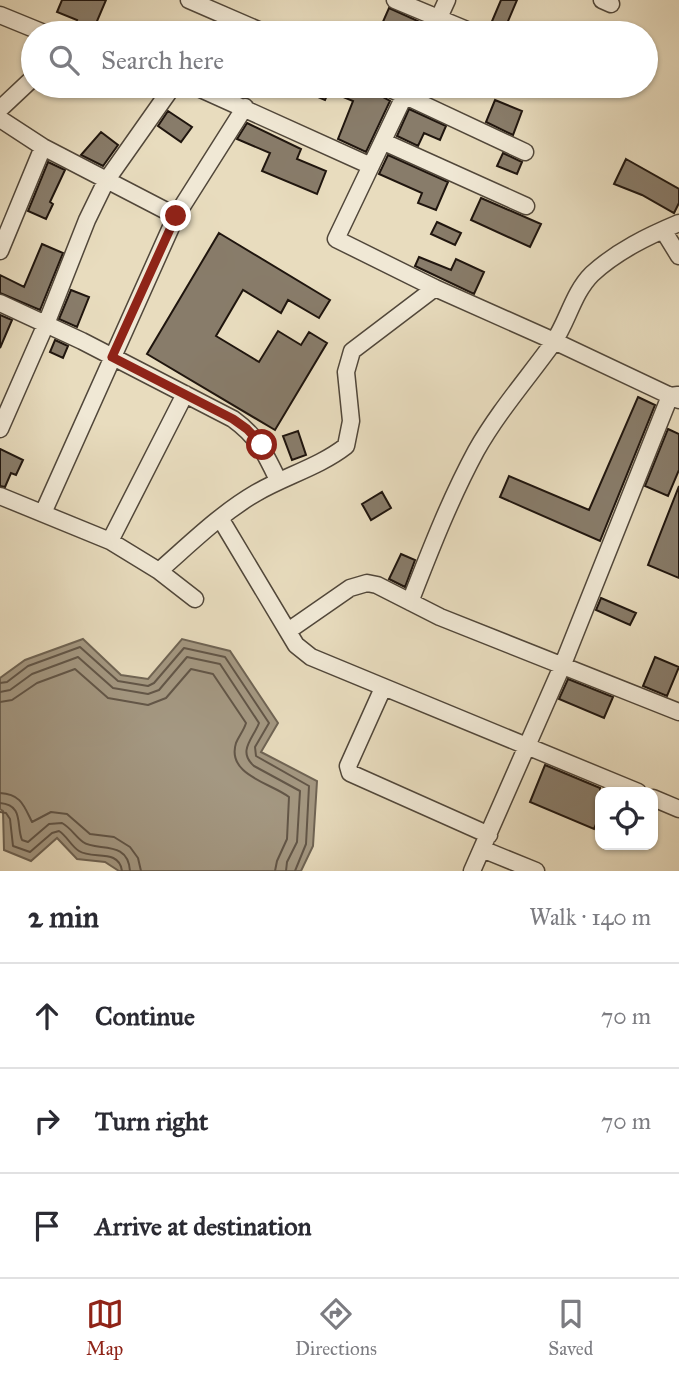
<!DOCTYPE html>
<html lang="en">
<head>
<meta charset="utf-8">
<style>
  :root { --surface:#fff; --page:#f2f2f3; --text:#2b2b33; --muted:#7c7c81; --line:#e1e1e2; --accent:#8f2418 }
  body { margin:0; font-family:"IM FELL Great Primer",serif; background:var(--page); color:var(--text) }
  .controls { position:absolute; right:21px; bottom:21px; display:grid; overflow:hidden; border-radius:14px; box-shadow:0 2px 5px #0004 }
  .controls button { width:63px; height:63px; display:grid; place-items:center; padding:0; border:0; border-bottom:2px solid var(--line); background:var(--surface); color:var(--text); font:35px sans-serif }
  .stop { position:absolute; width:21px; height:21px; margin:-16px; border:5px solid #8f2418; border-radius:50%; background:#fff }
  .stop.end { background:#8f2418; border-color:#fff; box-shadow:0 2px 7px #0008 }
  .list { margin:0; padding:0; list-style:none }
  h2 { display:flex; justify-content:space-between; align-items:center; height:91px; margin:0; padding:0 28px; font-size:30px }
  h2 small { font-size:23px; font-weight:400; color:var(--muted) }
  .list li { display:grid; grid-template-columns:46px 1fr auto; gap:21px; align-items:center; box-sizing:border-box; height:105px; padding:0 28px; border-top:2px solid var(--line) }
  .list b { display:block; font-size:26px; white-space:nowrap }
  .list em { font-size:23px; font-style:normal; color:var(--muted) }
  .icon { flex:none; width:38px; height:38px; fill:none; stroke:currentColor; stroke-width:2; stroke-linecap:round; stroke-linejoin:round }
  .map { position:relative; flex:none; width:679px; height:871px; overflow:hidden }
  .search { position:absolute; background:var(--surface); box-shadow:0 2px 5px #0004; left:21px; right:21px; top:21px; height:77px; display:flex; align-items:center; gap:18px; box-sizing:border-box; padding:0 24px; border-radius:38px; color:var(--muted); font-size:26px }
  .sheet { height:406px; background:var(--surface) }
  nav { display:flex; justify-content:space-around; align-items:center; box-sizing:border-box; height:98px; border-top:2px solid var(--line); background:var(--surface); font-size:19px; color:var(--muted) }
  nav a { display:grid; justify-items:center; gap:4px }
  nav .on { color:var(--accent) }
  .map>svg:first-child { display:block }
</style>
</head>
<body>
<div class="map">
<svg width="679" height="871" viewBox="0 0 679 871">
  <rect width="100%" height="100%" fill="#e8dcbe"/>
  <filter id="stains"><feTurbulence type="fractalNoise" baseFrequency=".00286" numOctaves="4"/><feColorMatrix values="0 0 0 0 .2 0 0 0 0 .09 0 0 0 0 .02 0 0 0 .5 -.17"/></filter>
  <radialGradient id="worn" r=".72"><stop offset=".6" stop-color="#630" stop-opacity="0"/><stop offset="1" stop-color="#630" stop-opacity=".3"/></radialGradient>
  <!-- water -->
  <path fill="#a49882" stroke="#6f6454" stroke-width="2" d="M83,639L121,675L148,679L182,639L230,651L278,723L261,752L317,781L313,846L301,871H119L105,862L77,859L57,838L31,861L4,850L3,811L0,809V678L25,660Z"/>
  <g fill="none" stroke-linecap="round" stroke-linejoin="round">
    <!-- shore -->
    <path stroke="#625648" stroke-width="2" d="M0,683L7,682L28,666L80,647L118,681L148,686L154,683L184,648L225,657L269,723L255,747L256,756L309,786L306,844L295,871
      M0,692L10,690L32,674L78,657L113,688L148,694L159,690L187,657L220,664L259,723C253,739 237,751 254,766L300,791L297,842L287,862L286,871
      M0,702L12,700L37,683L75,669L108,698L148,705L166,698L191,669L213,674L246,723C244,730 239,736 236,743C226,775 271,783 289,797L287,839L277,861L275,871
      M0,793C21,794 24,806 32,822L51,812L67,814L90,834L114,837L130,847L138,858L141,871
      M0,803C24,805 16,825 22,840L28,842L49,824L62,823C71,828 75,836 83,842C96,852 128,839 130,871
      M0,812L6,813L10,819L13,846L30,852L52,833L59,831C67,836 71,846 79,851C92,860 119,848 122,871"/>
  </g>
  <!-- building -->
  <path fill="#887c6a" stroke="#1f150e" stroke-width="2" d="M62,0H106L92,33H71L77,20L57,12Z
    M501,0H517L503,33H487Z
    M389,8L420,22L416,33H378Z
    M292,86H363L390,101L366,152L338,139L353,101L329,91L325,100Z
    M495,100L522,111L513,135L486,122Z
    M409,109L446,126L440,140L424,133L418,146L397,136Z
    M168,111L192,127L181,142L158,126Z
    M247,123L301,149L297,159L326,171L317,194L262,171L270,153L237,139Z
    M101,132L118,145L103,166L81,155Z
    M503,153L522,162L517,174L497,166Z
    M388,155L448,182L436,210L418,203L422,193L379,174Z
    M626,159L679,189V203L674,213L642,195L614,184Z
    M48,162L65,170L50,202L53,204L46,219L28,211Z
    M481,198L541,224L530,247L471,220Z
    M437,222L461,233L455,245L431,234Z
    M219,233L330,300L319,318L288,300L281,313L243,290L216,336L259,362L278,331L301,345L309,332L327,343L275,430L147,354Z
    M42,244L63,253L40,310L0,293V275L24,287Z
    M419,257L451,270L456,259L484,272L474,294L415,266Z
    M71,290L89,297L77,327L59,319Z
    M0,315L12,320L0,348Z
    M55,340L68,346L63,358L50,352Z
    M638,397L655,405L600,541L500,497L509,476L589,510Z
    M668,429L679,434V470L668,496L645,486Z
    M298,431L306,455L292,460L283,436Z
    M0,449L23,460L16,475L11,473L5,487L0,486Z
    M679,486V578L648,565Z
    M382,492L391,508L371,520L362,504Z
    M401,554L415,560L405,587L389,579Z
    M601,598L636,613L630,625L596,610Z
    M655,657L679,667L667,696L643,686Z
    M568,679L613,697L604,718L559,699Z
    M545,765L600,788V814L594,829L530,802Z"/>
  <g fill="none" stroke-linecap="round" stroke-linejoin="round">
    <defs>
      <path id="street" d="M189,0L265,33
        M395,0L474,33
        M602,0L611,4
        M0,15L44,33
        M432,33L447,0
        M194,86L371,166
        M384,86L525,152
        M409,86L336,239L435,288L554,341L679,400
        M0,109L33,78
        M0,119L43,147L176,216
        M384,142L526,206
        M663,230L679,256
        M0,251L43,147
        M0,303L82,341L233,419C258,437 265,453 278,480
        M0,429L46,324L87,220L106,181L173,86
        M0,496L110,541L159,571L195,599
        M43,513L176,216L245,107
        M220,518L296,645L311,657L638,792
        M110,541L185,394
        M159,571C190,544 220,514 256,493C285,476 319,467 346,446L351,421L346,372L352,351L435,288
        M410,602C430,551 450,499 476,451C498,412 527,379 553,343C568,321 573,293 592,274C617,251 648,236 679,223
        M288,631L350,588L367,583L377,585L440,617L679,712
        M383,688L348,766L350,773L489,835
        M653,798L679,809
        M482,849L536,871
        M472,871L563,664L670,396L678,395"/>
    </defs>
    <!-- street casing -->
    <use href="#street" stroke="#51473a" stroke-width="19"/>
    <!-- street -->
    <use href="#street" stroke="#f0e8d5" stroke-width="16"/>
  </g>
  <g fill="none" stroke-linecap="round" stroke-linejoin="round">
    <!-- route -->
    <path stroke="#8f2418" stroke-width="9" d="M176,216L112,357L233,419L247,429L262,445"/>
  </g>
  <rect width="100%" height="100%" filter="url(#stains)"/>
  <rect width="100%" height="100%" fill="url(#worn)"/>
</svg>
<div class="controls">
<button><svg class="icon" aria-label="locate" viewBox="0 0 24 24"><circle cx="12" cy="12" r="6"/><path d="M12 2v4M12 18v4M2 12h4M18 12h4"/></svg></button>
</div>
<div class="stop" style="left:262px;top:445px"></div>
<div class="stop end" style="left:176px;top:216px"></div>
<div class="search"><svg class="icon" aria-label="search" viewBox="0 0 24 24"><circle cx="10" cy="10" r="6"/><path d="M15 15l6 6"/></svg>Search here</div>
</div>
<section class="sheet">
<h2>2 min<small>Walk · 140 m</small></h2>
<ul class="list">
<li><svg class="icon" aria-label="ahead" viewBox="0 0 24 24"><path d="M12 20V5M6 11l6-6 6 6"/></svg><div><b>Continue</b></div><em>70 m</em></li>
<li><svg class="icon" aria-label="right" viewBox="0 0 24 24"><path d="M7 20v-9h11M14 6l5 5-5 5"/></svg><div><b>Turn right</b></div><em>70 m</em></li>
<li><svg class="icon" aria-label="arrive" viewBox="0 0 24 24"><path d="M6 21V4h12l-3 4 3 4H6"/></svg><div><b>Arrive at destination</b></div></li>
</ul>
</section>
<nav>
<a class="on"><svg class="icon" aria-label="map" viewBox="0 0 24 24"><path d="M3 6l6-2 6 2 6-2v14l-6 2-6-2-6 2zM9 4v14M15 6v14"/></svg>Map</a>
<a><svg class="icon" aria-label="directions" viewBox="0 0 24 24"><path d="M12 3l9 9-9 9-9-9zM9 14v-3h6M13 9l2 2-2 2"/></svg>Directions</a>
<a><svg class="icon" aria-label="saved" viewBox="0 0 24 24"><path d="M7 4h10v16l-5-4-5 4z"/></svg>Saved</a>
</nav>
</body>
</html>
